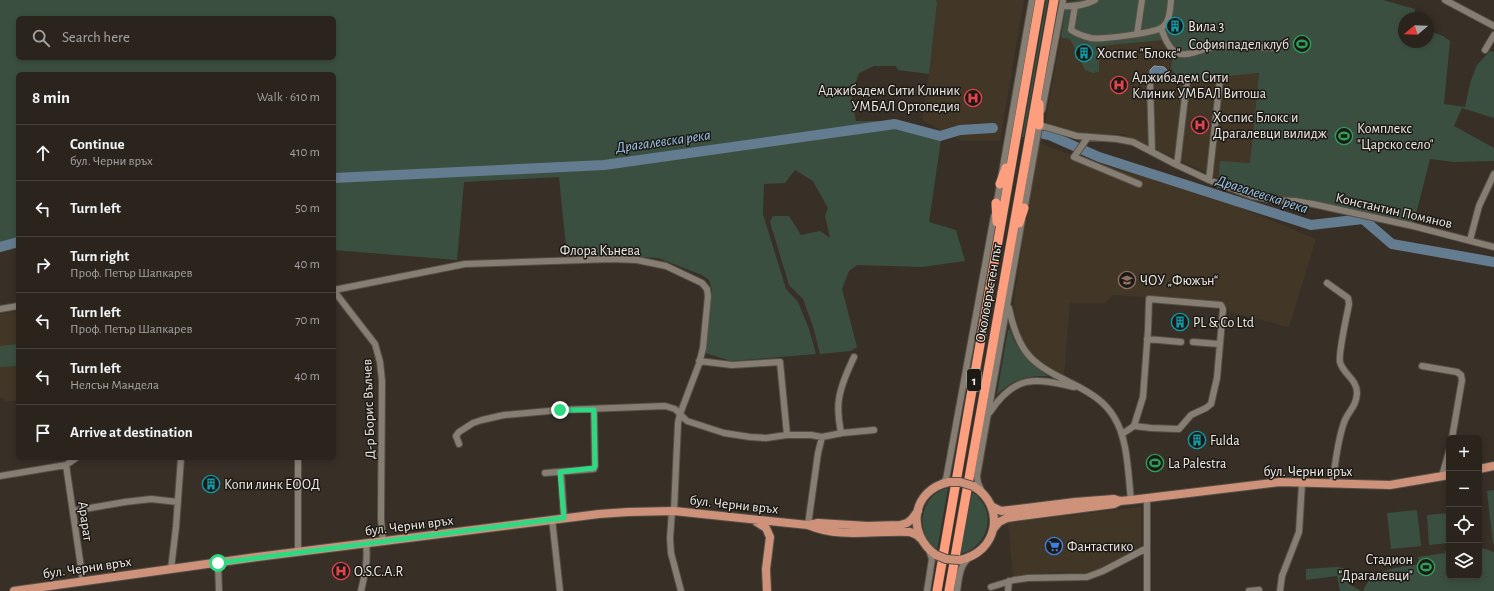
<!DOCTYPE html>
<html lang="en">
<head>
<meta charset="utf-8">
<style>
  :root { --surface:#2a241d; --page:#36302a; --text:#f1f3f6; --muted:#a5a4a4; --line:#46413b }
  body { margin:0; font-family:"Alegreya Sans",sans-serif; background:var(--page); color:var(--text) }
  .controls { position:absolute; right:12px; bottom:12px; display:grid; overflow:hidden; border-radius:6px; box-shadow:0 2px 6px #0003 }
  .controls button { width:36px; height:36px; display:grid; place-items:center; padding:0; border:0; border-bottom:1px solid var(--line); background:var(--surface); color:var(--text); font:20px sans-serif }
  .compass { position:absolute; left:1398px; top:12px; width:36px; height:36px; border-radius:50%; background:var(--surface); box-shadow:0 2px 6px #0003; rotate:251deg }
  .stop { position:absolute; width:12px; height:12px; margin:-9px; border:3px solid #2fd883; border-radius:50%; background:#fff }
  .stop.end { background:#2fd883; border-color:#fff; box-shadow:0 1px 4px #0008 }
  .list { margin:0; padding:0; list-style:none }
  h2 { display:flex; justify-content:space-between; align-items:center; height:52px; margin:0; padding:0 16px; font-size:17px }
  h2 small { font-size:13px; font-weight:400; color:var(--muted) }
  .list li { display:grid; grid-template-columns:26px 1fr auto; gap:12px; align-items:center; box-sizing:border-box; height:56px; padding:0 16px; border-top:1px solid var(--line) }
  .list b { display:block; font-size:15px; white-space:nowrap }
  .list p { margin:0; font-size:13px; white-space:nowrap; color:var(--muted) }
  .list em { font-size:13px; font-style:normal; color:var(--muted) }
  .icon { flex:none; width:22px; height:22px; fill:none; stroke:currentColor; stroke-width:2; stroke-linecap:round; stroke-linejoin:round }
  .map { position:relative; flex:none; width:1494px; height:591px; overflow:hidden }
  .search { position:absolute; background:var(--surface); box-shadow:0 2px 6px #0003; left:16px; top:16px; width:320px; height:44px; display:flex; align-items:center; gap:10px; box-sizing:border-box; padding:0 14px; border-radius:6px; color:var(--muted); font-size:15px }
  .panel { position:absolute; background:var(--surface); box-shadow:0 2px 6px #0003; left:16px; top:72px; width:320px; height:388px; border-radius:6px }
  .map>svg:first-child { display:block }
</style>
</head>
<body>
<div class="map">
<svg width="1494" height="591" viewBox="0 0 1494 591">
  <rect width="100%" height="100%" fill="#383027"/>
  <!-- built -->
  <path fill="#423627" d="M936,0H1024L1000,141H962L922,120L929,74L937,3Z
    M1061,38L1070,39L1085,69L1093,73L1099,72L1100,46L1164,40L1166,50L1172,59L1171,68L1179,81L1259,73L1250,163L1220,161L1218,178L1123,134L1092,135L1077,134L1045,124Z
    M1037,142L1071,155L1215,197L1316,239L1289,327L1230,312L1224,303L1113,295L1104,303H1070L1064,375L1043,365L1028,351L1021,336L1015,317L1014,301Z
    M18,311V400L5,402L4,398H0V314Z
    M1141,507V548L1103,568L1085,573L1053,572L1013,577L1008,523Z"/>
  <!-- green -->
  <path fill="#3b4f40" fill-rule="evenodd" d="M0,0H936L937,3L929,74L898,70L896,66H874L859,73L851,95L856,121H900L942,133L929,222L956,230L965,261L922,267L857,265L849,271L842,289L857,347L851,351L820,354L813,326L803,299L789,285L770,222L773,216H789L801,235L820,231L830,238L825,216L828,208L813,181L795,170L785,183L764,184L763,214L786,289L798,302L809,329L816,354L731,361L705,353L712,290L709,280L702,275L658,258L614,255L567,256L559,177L464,182L457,260L334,250V74H18V248L0,252ZM18,18H334V58H18Z
    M1046,0H1048L1024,137H1022Z
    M1081,0H1383L1415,9L1414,18H1404V42H1428V31L1443,36L1450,41L1444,104L1465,107L1470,83L1477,65L1490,51L1494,52V118L1462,108L1454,126L1494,148V161L1454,162L1430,159L1413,226L1313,204L1273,200L1218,183L1220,161L1250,163L1259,73L1179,81L1171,68L1172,59L1166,50L1164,40L1100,46L1099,72L1093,73L1085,70L1070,39L1061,38L1066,2Z
    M1008,330H1010C1017,351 1030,364 1048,376C1025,376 1014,379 997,394Z
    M18,344V366L0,367V346Z
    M948,488L937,550C914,533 919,495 948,488Z
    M1494,490V543L1493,544L1487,491Z
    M972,492C998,509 990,547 960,554Z
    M1417,510L1421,546L1391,549L1387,513Z
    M1449,513V543L1429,545L1427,515Z
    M1479,547L1494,552V591H1363C1372,568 1398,568 1419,564L1418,557L1445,553V551L1449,550V576H1479Z
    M1337,567L1349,569V584L1361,591H1340L1337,576L1306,580V569Z"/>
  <!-- water -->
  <path fill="#647c8f" stroke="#8e9da9" d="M1154,66L1164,67L1167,70L1165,76L1153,78L1150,75V70Z"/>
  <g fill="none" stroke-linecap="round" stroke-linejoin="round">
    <!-- river -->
    <path stroke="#647c8f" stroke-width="10" d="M1044,134L1049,135L1099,157L1311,225L1363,219L1392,244L1494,262
      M334,178L604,165L895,124L940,136L960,130L993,128
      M0,247L18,242"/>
    <defs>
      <path id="minor" d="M1445,0L1494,26
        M1062,6C1073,7 1085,5 1095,0
        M1075,6L1071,30C1077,34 1083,36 1091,38C1101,40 1153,33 1161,28C1170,23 1170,9 1171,0
        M1161,28C1176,72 1190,48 1222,46C1238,45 1255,47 1271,48
        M1137,34L1142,0
        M1485,50L1494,35
        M1150,82L1152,152
        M1042,110L1063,0
        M1039,125L1077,136L1117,139L1133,142L1177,165L1209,180L1252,196L1273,200L1295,201L1313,204L1413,226L1494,247
        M1088,137L1074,157L1139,184
        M1177,165L1187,80
        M1209,180L1220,79
        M996,207L1032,0
        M1024,211L1040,121
        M1470,240L1479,206L1494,174
        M1327,283L1348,298L1349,304C1347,315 1338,354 1340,362C1343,374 1357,379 1357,393C1356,407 1350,409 1345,420C1337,440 1336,463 1332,483
        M334,290L465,264L612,259L637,260L666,266L702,283L707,289L708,296L703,348L699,364L680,414L678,423L674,511
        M334,291L375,344L380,362L382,381L381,519L383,541
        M1149,299L1221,305L1223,309L1217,378L1211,404L1206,408L1191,415L1179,429L1151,428L1134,426L1143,397L1148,330Z
        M1009,308C1019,358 1035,365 1077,386C1092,394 1105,402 1114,417C1128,439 1128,474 1131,500
        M0,309L18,306
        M1147,339L1181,342
        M1193,342L1219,344
        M699,361L732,365L780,362L787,435
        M1422,366L1457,372L1461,375L1462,380L1452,438
        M990,412C1015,374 1035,378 1074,387
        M841,433C839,422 837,410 839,399C841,384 848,370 854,357
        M1122,434L1134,426
        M459,444L456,436L459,432L473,423L482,420L504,415L560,410L665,406L675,409L687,421L724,433L750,437L766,438L787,435H811L822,437L842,433L874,430
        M66,465L83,581
        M561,472L564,518
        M545,473L594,469L595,466L594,410
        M0,476L66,465L76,458
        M1442,476L1449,451
        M942,484L946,479L947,474L994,216
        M982,492L978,483L977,476L1022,220
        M1147,498V591
        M73,511L125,502L151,499L178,502
        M672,511L670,538L671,553L681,591
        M552,519L560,591
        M808,525L818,453L822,437
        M298,552V458
        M218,563L219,591
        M171,569L176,527L181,458
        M991,587L1014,580L1028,578L1087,577L1103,571L1147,548
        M361,591C365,574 368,561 366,543
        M927,591L932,559L929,550
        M957,591C959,579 959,566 969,558
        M1008,591L1009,581
        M1249,591L1259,590
        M1280,591L1282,576L1299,532L1302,483"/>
      <path id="major" d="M1479,469L1494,466
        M991,506L1001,511L1075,502L1114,499L1120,501L1131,500L1280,482L1390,485L1449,475
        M755,521L766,528L770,537L766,569L767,591
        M809,525L818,523L868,526L900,525L907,523L912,519L918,511
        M994,528L999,522L1007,518L1114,504L1120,501
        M936,555C906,534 911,490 949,482
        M959,560C998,553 1007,506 973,486
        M14,591L257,557L599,514L628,512L674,511L808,525C841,539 875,530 910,532L917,535L920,538"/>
      <path id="highway" d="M1039,125V104
        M1000,184L1006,168
        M996,203L997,222
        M1019,223L1024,208
        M937,591C973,394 1004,197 1040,0
        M949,591L1054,0"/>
    </defs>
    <!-- minor casing -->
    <use href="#minor" stroke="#554f47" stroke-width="8"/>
    <!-- major casing -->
    <use href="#major" stroke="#554f47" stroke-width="10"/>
    <!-- highway casing -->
    <use href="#highway" stroke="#554f47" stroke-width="10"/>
    <!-- minor -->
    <use href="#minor" stroke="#877e73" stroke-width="6"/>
    <!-- major -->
    <use href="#major" stroke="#ce917a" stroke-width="8"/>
    <!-- highway -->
    <use href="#highway" stroke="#fd9e7e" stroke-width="9"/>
    <defs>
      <path id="major-bridge" d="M949,482H960L973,486
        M936,555L946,559L959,560"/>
    </defs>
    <!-- major-bridge casing -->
    <use href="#major-bridge" stroke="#554f47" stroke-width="10" stroke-linecap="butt"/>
    <!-- major-bridge -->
    <use href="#major-bridge" stroke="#ce917a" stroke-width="8"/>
  </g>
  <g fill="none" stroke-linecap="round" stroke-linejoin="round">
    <!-- route -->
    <path stroke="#2fd883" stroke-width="5" d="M218,563L564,518L560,472L594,468L595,466L594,410H560"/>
  </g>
  <!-- icons -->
  <defs>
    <symbol id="building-ring" viewBox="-11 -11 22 22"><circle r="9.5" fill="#1d1915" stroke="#0f9aa8" stroke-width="1.5"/><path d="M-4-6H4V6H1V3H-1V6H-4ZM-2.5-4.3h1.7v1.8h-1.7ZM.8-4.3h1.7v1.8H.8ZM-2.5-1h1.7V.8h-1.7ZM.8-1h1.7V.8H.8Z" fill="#0f9aa8"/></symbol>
    <symbol id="stadium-ring" viewBox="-11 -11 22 22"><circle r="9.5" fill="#1d1915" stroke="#2e9e5b" stroke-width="1.5"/><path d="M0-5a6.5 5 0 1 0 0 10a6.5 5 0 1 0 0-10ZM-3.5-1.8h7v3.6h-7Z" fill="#2e9e5b"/></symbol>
    <symbol id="hospital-ring" viewBox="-11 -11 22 22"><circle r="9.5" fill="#1d1915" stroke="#e0444e" stroke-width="1.5"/><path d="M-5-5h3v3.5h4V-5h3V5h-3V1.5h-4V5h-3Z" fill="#e0444e"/></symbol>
    <symbol id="school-ring" viewBox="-11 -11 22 22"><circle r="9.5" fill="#1d1915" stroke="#8d6e63" stroke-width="1.5"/><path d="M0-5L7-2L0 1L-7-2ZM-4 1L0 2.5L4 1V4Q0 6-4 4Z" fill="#8d6e63"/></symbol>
    <symbol id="supermarket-ring" viewBox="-11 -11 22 22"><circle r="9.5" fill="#1d1915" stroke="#3f7fe0" stroke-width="1.5"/><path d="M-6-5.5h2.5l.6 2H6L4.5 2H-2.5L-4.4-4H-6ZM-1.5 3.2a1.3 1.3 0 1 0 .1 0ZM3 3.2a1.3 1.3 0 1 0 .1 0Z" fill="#3f7fe0"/></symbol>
  </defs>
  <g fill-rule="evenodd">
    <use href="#building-ring" x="1165" y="16" width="20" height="20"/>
    <use href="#stadium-ring" x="1292" y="34" width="20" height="20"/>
    <use href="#building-ring" x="1074" y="43" width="20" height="20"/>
    <use href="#hospital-ring" x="1109" y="75" width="20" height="20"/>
    <use href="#hospital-ring" x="963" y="88" width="20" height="20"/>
    <use href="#hospital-ring" x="1190" y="115" width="20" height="20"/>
    <use href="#stadium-ring" x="1334" y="126" width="20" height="20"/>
    <use href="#school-ring" x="1117" y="270" width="20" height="20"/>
    <use href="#building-ring" x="1170" y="312" width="20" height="20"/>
    <use href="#building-ring" x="1187" y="430" width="20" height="20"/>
    <use href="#stadium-ring" x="1145" y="453" width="20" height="20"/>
    <use href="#building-ring" x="201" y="474" width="20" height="20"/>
    <use href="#supermarket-ring" x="1044" y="536" width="20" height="20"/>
    <use href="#stadium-ring" x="1416" y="557" width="20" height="20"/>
    <use href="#hospital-ring" x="331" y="561" width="20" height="20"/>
  </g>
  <g text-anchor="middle" stroke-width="3" stroke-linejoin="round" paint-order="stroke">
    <!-- shield labels -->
    <rect fill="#1d1915" stroke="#b1aca7" stroke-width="1" x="967" y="369" width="14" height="22" rx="3"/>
    <g font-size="13" font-weight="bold" fill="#f0ebe5">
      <text x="974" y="385">1</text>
    </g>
    <!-- poi labels -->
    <g font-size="14" fill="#f0ebe5" stroke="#1d1915" text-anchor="start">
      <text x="1188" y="31">Вила 3</text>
      <text x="1289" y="49" text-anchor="end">София падел клуб</text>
      <text x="1097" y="58">Хоспис "Блокс"</text>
      <text x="1132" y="82">Аджибадем Сити<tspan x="1132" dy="16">Клиник УМБАЛ Витоша</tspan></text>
      <text x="960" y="95" text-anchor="end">Аджибадем Сити Клиник<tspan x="960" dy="16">УМБАЛ Ортопедия</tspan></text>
      <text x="1213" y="122">Хоспис Блокс и<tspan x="1213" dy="16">Драгалевци вилидж</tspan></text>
      <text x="1357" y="133">Комплекс<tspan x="1357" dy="16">"Царско село"</tspan></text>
      <text x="1140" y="285">ЧОУ „Фюжън“</text>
      <text x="1193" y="327">PL &amp; Co Ltd</text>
      <text x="1210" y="445">Fulda</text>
      <text x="1168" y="468">La Palestra</text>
      <text x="224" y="489">Копи линк ЕООД</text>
      <text x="1067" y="551">Фантастико</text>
      <text x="1413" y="564" text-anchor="end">Стадион<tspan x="1413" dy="16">"Драгалевци"</tspan></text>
      <text x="354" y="576">O.S.C.A.R</text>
    </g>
    <!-- street labels -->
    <g font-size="14" fill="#f0ebe5" stroke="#1d1915">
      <text transform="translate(1394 210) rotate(13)" y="5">Константин Помянов</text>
      <text x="600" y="255">Флора Кънева</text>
      <text transform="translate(988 293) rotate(-80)" y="5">Околовръстен път</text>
      <text transform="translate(368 409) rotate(-92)" y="5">Д-р Борис Вълчев</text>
      <text x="1308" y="476">бул. Черни връх</text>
      <text transform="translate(734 504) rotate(6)" y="5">бул. Черни връх</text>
      <text transform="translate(86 521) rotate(82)" y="5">Арарат</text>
      <text transform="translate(409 525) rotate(-7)" y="5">бул. Черни връх</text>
      <text transform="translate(87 567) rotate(-8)" y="5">бул. Черни връх</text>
    </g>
    <!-- water labels -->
    <g font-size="15" font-style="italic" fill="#99c7eb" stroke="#1d1915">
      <text transform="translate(663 141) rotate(-8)" y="5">Драгалевска река</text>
      <text transform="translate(1262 194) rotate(18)" y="5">Драгалевска река</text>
    </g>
  </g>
</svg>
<div class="controls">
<button>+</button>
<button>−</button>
<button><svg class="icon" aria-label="locate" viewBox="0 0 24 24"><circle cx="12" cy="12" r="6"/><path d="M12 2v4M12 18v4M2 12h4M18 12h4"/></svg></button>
<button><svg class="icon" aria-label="layers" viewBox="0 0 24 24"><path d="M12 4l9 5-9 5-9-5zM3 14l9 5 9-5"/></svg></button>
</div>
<svg class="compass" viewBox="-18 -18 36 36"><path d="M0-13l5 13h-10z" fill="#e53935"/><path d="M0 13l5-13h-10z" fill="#a5a4a4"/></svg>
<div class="stop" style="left:218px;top:563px"></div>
<div class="stop end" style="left:560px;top:410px"></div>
<div class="search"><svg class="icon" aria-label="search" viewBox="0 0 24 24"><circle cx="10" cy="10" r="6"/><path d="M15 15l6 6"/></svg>Search here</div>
<section class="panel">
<h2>8 min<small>Walk · 610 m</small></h2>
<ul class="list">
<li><svg class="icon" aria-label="ahead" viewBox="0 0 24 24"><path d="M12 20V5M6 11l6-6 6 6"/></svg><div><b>Continue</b><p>бул. Черни връх</p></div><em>410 m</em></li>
<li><svg class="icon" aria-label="left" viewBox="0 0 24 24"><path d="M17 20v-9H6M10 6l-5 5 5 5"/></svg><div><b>Turn left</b></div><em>50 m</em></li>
<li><svg class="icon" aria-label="right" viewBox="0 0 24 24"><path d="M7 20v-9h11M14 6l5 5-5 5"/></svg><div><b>Turn right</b><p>Проф. Петър Шапкарев</p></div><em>40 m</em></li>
<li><svg class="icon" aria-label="left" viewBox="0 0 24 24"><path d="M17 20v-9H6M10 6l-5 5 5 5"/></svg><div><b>Turn left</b><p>Проф. Петър Шапкарев</p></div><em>70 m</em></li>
<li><svg class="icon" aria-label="left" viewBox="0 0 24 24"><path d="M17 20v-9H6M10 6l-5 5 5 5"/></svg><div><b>Turn left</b><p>Нелсън Мандела</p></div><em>40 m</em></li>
<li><svg class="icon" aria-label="arrive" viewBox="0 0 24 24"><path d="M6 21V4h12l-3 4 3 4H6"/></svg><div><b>Arrive at destination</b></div></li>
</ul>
</section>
</div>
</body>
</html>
